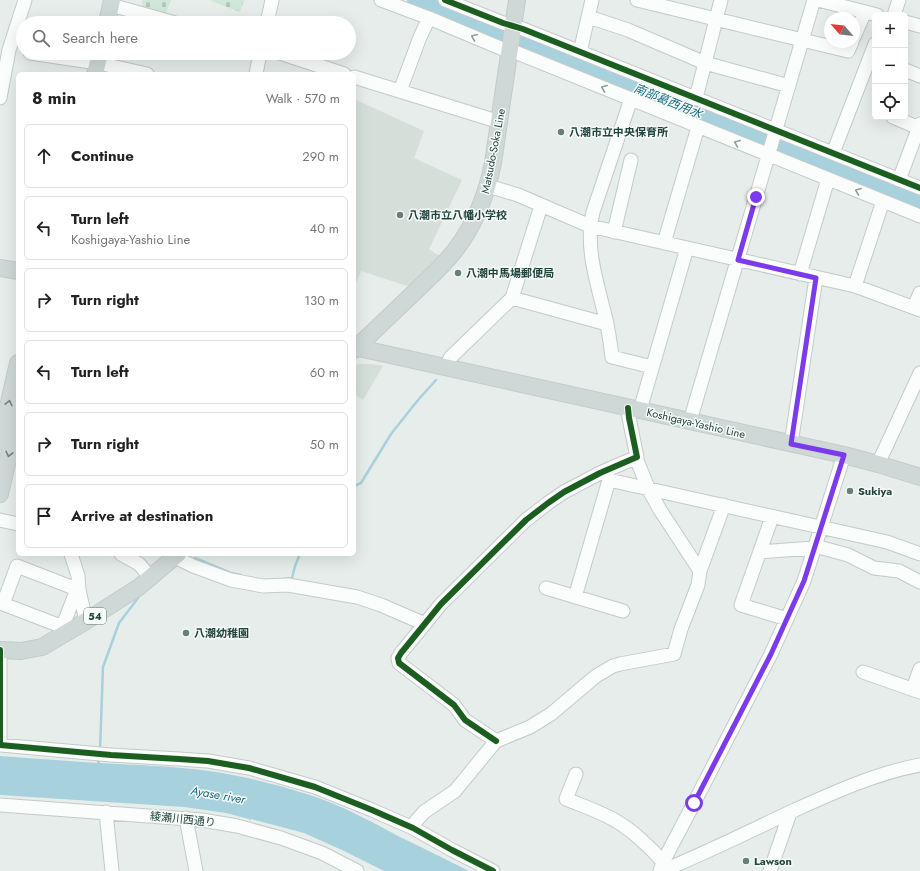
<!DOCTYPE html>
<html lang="en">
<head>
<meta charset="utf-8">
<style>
  :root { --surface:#fff; --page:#f2f2f2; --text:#222; --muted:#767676; --line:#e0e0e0 }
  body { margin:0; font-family:Jost,"Noto Sans JP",sans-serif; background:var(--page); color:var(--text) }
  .controls { position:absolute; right:12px; top:12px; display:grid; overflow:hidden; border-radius:6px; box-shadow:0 4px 16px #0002 }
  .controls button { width:36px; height:36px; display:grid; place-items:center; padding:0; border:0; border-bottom:1px solid var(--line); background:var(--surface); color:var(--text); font:20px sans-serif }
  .compass { position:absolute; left:824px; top:12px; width:36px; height:36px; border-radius:50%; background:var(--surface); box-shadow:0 4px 16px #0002; rotate:297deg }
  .stop { position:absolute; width:12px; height:12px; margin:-9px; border:3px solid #7c3aed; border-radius:50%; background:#fff }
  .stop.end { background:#7c3aed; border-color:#fff; box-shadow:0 1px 4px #0008 }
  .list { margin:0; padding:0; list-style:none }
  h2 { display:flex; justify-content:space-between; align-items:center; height:52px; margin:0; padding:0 16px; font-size:17px }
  h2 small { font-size:13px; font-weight:400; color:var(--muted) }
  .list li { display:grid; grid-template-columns:26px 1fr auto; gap:12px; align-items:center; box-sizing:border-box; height:64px; margin:0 8px 8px; padding:0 8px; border:1px solid var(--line); border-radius:6px }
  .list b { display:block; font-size:15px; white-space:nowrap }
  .list p { margin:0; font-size:13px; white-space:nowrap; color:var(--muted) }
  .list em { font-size:13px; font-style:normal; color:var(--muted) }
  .icon { flex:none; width:22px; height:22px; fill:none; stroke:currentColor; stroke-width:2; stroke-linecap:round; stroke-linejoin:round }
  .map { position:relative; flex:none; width:920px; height:871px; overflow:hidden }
  .search { position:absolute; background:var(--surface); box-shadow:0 4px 16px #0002; left:16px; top:16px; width:340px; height:44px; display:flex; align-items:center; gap:10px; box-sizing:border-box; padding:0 14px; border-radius:22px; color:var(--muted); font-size:15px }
  .panel { position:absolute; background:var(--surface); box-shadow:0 4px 16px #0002; left:16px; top:72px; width:340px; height:484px; border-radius:6px }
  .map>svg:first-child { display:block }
</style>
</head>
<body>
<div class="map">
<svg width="920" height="871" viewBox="0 0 920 871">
  <defs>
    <pattern id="cemetery-stones" width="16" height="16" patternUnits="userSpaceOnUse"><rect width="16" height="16" fill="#d0e6d8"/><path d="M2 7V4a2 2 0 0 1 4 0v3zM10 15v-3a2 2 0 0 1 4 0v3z" fill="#b2c6ba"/></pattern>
  </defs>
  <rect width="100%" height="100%" fill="#e7edea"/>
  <!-- built -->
  <path fill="#d5dfda" d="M354,99L424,131L414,158L462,180L429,249L440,256L410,287L361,271L354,288Z
    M360,364H372L383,366L363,400L354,394V365Z"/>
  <!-- cemetery -->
  <path fill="url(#cemetery-stones)" d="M143,0H171L165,16L141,10Z
    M212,0H244L240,12L211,1Z"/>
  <!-- water -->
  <path fill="#a7d2dd" d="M0,756L97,763V761H100V763C136,765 173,766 209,771C244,776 279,785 313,796C342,806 371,821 398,836C422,848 446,859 469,871H384L344,851L304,833L251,819L250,821L249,819L226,813L184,807L0,795Z"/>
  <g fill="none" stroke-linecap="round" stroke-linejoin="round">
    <!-- stream -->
    <path stroke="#a7d2dd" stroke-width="2.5" d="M354,486L361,483L391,434L418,400L436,380
      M195,558L231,573L241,575
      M284,579L292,578L295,566L300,554
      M100,750L103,667L119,623L138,598L139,596"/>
    <!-- river -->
    <path stroke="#a7d2dd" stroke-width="16" d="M415,0L920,202"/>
    <defs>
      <path id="minor" d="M381,0L429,18L510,52
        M445,0L503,23L523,29L920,188
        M637,0L848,51L852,42
        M818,0L877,15
        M111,5L175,23
        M894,15L899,0
        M589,17L628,30L705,63L789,86
        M905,22L920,26
        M267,23L272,0
        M854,37L865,12
        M510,50L920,216
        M580,52L592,0
        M30,53L98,63L147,74
        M280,53L344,74
        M905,70L920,76
        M256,74L260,53
        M354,77L500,122
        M400,91L420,37L429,18
        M0,98L9,50L25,0
        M696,98L721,0
        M631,99L593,212C584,249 599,288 607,324C609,335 611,346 612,357L652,367
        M893,117L919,128
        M833,153L875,44
        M899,180L920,124
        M488,186L518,195L590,226L855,286L920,310
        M614,232L631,160
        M664,243L698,127
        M800,274L828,179
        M855,286L883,201
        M512,298L607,324
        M914,307L920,293
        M447,368L450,358L512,298L541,206
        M640,410L687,248
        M690,421L814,0
        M791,444L816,278
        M636,458L649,490L660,510L700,571
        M878,464L920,373
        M772,517L741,605L787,619
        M0,520L18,524
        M815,546L848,555L874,568L899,571L920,582
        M760,552L814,548
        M71,554L78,576L79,590L74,597L64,623L58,625L3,604L17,566L79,590L86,621
        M121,554L139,564L151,578
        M175,557L193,566L231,580L263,586L288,585L357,597L381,605L425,624
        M546,588L623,611
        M575,597L609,480L887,542L920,554
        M0,650V745L111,755L179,759L208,761L249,768L315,787L372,810L413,828L452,850L493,871
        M863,672L920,692
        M913,689L920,669
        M496,741L465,720L454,705L399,663L398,658L401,653L441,604L526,520L548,503L564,492L600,473L637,457L629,418L628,408
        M576,774L566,799C583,806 601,812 616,821C632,830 651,848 663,862
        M0,805L202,820L237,826L281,838L322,853L357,871
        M106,812L112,871
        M186,818L196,871
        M413,828L416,821L424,812L455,791L496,741L530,727L551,714L596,676L613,666L620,664L674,654L681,629L698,585L700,571L724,505
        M660,871L663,862L694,803L771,654L804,581L844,455
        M662,871C708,852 752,830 797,809C837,791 877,773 920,765
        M770,871L790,813"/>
      <path id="major" d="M107,23L112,0
        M95,74L100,53
        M0,268L18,271
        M354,347L844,455L878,464L920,477
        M354,350C376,329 398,308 420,287C432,275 446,263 456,249C475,224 487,193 493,163L517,0
        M0,441L18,363
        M0,494L18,416
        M1,650L21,651L42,647L86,621L139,587L178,554"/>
    </defs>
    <!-- minor casing -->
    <use href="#minor" stroke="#c4cac8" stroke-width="15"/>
    <!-- major casing -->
    <use href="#major" stroke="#c2ccc9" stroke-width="18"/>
    <!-- minor -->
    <use href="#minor" stroke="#fbfcfc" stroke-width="13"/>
    <!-- major -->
    <use href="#major" stroke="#ced8d6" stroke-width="16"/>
    <defs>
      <path id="cycleway" d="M445,0L503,23L523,29L920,188
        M0,650V745L111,755L179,759L208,761L249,768L315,787L372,810L413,828L452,850L493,871
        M496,741L465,720L454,705L399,663L398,658L401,653L441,604L526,520L548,503L564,492L600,473L637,457L629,418L628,408"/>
    </defs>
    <!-- cycleway casing -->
    <use href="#cycleway" stroke="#f6fbf9" stroke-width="8"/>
    <!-- cycleway -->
    <use href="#cycleway" stroke="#1b5e20" stroke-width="6"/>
  </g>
  <!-- one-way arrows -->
  <defs><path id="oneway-chevron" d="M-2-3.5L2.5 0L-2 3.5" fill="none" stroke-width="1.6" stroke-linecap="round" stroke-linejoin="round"/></defs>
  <g stroke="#8ea09c">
    <use href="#oneway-chevron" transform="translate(474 37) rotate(-158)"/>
    <use href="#oneway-chevron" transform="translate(604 88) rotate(-158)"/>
    <use href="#oneway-chevron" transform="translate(737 143) rotate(-158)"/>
    <use href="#oneway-chevron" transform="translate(858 191) rotate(-158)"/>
  </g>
  <g stroke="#6f8681">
    <use href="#oneway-chevron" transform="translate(9 403) rotate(-77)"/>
    <use href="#oneway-chevron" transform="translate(9 454) rotate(103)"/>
  </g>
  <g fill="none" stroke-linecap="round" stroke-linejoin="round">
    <!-- route -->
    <path stroke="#7c3aed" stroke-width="5" d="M694,803L771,654L804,581L844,455L791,444L816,278L738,260L756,197"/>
  </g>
  <!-- markers -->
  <g fill="#677e79" stroke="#f6fbf9" stroke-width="1.5">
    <circle cx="561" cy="132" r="4"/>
    <circle cx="400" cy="215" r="4"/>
    <circle cx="458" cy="273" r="4"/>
    <circle cx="850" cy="491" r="4"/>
    <circle cx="186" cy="633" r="4"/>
    <circle cx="746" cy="861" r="4"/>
  </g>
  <g text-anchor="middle" stroke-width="3" stroke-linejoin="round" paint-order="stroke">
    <!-- shield labels -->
    <rect fill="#f6fbf9" stroke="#627a75" stroke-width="1" x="84" y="608" width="22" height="16" rx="3"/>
    <g font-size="10" font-weight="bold" fill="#22433c">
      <text x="95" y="620">54</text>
    </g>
    <!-- poi labels -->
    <g font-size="11" font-weight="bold" fill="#22433c" stroke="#f6fbf9" text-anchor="start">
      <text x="569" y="136">八潮市立中央保育所</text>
      <text x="408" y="219">八潮市立八幡小学校</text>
      <text x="466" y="277">八潮中馬場郵便局</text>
      <text x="858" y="495">Sukiya</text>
      <text x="194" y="637">八潮幼稚園</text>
      <text x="754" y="865">Lawson</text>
    </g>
    <!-- street labels -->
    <g font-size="11" fill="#22433c" stroke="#f6fbf9">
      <text transform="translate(493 151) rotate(-79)" y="4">Matsudo-Soka Line</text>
      <text transform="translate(696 423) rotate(13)" y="4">Koshigaya-Yashio Line</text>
      <text transform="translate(183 819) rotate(6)" y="4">綾瀬川西通り</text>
    </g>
    <!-- water labels -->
    <g font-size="12" font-style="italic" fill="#186a84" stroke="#f6fbf9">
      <text transform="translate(668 101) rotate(22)" y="4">南部葛西用水</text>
      <text transform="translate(218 795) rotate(10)" y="4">Ayase river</text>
    </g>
  </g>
</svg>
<div class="controls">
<button>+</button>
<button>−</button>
<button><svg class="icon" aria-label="locate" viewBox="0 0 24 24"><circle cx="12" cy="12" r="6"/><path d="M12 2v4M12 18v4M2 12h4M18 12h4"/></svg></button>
</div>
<svg class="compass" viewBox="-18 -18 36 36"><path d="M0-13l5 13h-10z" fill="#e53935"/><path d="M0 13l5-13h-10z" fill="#767676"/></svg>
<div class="stop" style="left:694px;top:803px"></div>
<div class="stop end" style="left:756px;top:197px"></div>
<div class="search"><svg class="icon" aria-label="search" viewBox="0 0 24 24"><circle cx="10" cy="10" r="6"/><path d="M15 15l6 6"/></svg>Search here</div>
<section class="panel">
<h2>8 min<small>Walk · 570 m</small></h2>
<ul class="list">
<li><svg class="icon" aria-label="ahead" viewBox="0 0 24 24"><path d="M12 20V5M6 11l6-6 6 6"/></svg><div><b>Continue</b></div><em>290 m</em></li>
<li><svg class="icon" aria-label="left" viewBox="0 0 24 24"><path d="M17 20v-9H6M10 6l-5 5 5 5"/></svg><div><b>Turn left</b><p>Koshigaya-Yashio Line</p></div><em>40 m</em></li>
<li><svg class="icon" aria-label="right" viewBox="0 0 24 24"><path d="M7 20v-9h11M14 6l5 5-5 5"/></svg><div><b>Turn right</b></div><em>130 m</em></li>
<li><svg class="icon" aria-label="left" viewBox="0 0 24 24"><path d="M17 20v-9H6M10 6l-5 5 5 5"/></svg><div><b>Turn left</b></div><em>60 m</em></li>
<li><svg class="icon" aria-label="right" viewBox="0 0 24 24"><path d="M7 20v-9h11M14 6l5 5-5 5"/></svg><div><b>Turn right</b></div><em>50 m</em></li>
<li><svg class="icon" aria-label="arrive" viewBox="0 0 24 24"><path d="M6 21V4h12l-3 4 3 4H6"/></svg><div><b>Arrive at destination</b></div></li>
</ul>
</section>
</div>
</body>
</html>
